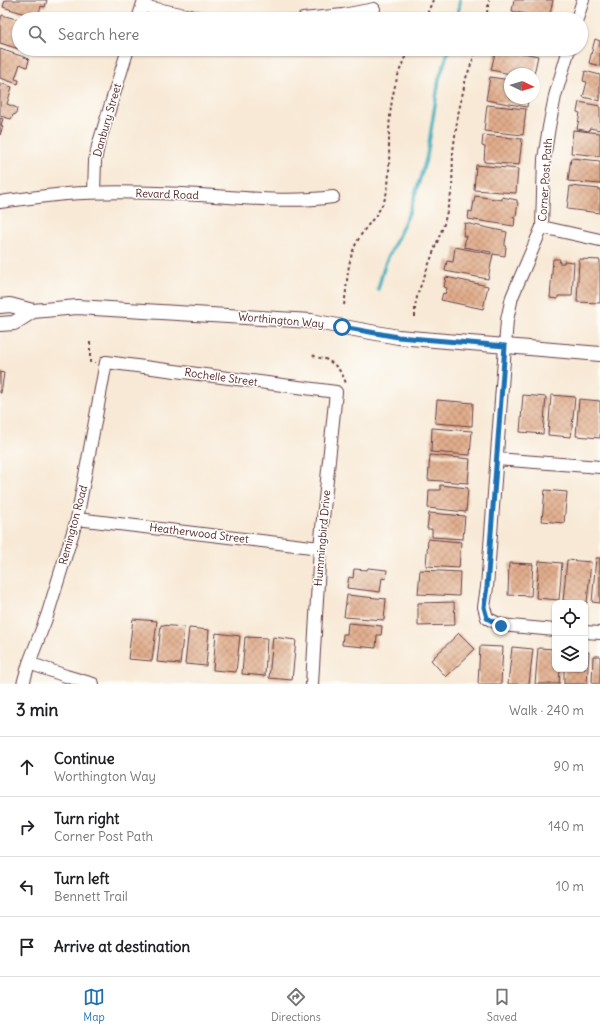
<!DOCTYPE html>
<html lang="en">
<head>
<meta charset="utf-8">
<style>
  :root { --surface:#fff; --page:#f6f6f6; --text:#202124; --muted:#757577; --line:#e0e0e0; --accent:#1f6fb2 }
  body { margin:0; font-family:Delius,sans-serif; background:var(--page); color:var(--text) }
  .controls { position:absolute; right:12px; bottom:12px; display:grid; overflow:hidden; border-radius:8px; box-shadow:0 1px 3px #0004 }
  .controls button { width:36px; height:36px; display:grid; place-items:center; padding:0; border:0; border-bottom:1px solid var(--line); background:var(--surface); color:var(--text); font:20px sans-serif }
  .compass { position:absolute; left:504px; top:68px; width:36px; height:36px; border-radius:50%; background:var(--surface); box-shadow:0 1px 3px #0004; rotate:94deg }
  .stop { position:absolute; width:12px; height:12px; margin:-9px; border:3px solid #1f6fb2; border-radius:50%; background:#fff }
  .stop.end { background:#1f6fb2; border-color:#fff; box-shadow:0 1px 4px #0008 }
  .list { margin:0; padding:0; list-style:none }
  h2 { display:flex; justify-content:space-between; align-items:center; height:52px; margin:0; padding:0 16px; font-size:17px }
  h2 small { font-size:13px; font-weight:400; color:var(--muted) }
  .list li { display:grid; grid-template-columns:26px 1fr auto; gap:12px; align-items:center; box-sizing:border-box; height:60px; padding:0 16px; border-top:1px solid var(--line) }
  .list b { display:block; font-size:15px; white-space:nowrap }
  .list p { margin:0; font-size:13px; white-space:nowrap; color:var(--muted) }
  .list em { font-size:13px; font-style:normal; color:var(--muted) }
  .icon { flex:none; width:22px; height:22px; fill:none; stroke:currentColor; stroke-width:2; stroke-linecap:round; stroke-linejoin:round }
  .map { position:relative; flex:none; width:600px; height:684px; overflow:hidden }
  .search { position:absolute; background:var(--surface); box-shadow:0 1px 3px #0004; left:12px; right:12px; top:12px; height:44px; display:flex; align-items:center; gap:10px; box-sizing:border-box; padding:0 14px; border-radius:22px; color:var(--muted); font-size:15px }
  .sheet { height:292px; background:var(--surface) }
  nav { display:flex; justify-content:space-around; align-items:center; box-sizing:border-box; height:56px; border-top:1px solid var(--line); background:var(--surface); font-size:11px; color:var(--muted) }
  nav a { display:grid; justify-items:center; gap:2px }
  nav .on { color:var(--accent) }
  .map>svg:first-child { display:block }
</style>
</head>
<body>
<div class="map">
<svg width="600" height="684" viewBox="0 0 600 684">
  <defs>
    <pattern id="building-cross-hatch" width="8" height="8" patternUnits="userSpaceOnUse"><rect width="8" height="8" fill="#e1ad8c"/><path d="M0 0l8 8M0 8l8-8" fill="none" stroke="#b88c73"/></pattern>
  </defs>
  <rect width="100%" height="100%" fill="#fdfcf7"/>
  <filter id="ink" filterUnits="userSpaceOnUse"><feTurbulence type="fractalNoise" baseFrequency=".025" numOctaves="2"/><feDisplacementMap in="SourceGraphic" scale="8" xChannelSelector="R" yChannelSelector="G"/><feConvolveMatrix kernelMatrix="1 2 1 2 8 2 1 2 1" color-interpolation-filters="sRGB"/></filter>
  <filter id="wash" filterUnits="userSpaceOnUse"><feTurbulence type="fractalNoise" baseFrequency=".012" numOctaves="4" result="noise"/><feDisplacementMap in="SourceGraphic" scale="16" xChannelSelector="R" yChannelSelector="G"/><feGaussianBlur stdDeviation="0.9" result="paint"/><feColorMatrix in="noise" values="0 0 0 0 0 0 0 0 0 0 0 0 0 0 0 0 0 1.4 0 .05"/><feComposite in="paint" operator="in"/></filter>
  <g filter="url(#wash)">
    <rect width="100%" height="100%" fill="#f8e9d6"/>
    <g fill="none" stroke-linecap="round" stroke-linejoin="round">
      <!-- stream -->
      <path stroke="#3babb8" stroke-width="3.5" d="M457,19L460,0
        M378,289L385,264L410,211L427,156L439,79L449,49"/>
    </g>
    <g id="blocks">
      <!-- building -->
      <path fill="url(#building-cross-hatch)" d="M5,0H47L45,7L41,6L38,18L3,7Z
        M514,0H553L549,19L512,11Z
        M2,15L19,20V49L0,43V22Z
        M595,39L600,41V66L589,63Z
        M0,49L27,58L29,60L27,67L20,64L15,79L19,80L18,84L0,78Z
        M496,49H504L538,56L534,74H510L491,70Z
        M585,71L600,75V101L583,97L587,82L583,81Z
        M490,77L510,80V98H528L527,107L486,100Z
        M0,83L12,87L7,104L17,108L16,114L13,115L11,119L0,116Z
        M579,102L600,106V130L590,128L589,131L577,129L580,113L577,112Z
        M487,105L526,109L523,135L484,131Z
        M0,118L3,119L1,125L3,126L0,135Z
        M573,130L600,133V156L571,153Z
        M483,135L522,139L519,165L484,162L485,147L482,146Z
        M571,158L600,161V184L568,181Z
        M476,165L518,169L516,193L474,190Z
        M570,186L600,189V213L567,209Z
        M475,196L502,200V197L517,200V203H518L516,216H514L513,218H515L514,226L468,219L469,211L472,212Z
        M465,223L507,232L505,243V247H506L505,256L493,254L488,279L445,271L447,261L453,262L455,247L491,254V252L464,247L466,236H463Z
        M553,259H560L559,263H564V261L574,262L572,296H558V299L550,298Z
        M579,259L600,260V303L577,302Z
        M446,277L488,286L483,309L441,300L443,293L445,294L447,288L444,287Z
        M0,372L4,373L1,393H0Z
        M523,395L546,397L543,434L520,432Z
        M551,395L575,397L571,437L548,435Z
        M579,399L600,401V438L576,436Z
        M437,400L473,403L472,426L435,423Z
        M432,428L472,431L470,455L431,452Z
        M430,455L470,459L468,483L428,480Z
        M440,485L468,488L466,512L428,508L429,490H440Z
        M545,490L567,492L564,523L542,521Z
        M429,513L465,516L463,539L432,537V529H427Z
        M428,539L461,542L459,568L426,566Z
        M596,558H600V603L592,602Z
        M567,560L591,562L587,603L563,601Z
        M539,561L562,563L559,600L536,598Z
        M509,563L533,564L531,596L508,595Z
        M368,568L387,570L386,579L382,578L380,592L347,588L349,577L353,578L354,569L367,570Z
        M420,570L460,572L459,596L418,594Z
        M347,595L386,599L384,620L344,617Z
        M454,602L455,625L418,626V603Z
        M133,619L157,621L152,661L128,659Z
        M348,623L382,626L381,635H377L376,648L342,645L343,634H347Z
        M161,625L184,627L180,664L157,662Z
        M189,628L209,630L206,666L185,664Z
        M216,633L240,636L236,672L213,670Z
        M459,633L475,649L446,677L431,660Z
        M245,637L267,638L265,676L242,674Z
        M273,637L296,640L292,680L269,678Z
        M480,646L503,647L501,684H478Z
        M512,647L533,649L529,684H508Z
        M538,648L555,649V669H560L559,684H535Z
        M585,652H589L587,684H564V669H585Z
        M593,656H600V684H592Z"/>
    </g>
  </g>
  <g filter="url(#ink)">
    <use href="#blocks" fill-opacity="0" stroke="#643d45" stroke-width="1"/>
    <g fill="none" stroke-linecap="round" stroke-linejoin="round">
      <defs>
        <path id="minor" d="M142,6L205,19
          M138,19L144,0
          M303,19L343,15L374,9
          M577,19L583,0
          M94,192L95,161L98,146L128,49
          M0,202C22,199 44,196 66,194C104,191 144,192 182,194C232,196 283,204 333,197
          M542,227L600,240
          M497,459L600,467
          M77,519L320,548
          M555,630L501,625L487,618L484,607L487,587L507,320L512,297L542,227L544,159L549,127L555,96L569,49
          M585,632L600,633
          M29,663L66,676L93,684
          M23,684L29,663L47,616L77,519L106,362L336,392L320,548L312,684"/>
        <path id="tertiary" d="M0,306L10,305L33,311L77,307L311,321L398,337L600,354
          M0,324L14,323L33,311"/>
      </defs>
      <!-- minor casing -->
      <use href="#minor" stroke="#643d45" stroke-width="14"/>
      <!-- tertiary casing -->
      <use href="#tertiary" stroke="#643d45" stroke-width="16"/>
      <!-- path -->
      <path stroke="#643d45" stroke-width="2" stroke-dasharray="3 3" stroke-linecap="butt" d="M425,19L433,0
        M486,19L489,0
        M344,305C348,283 346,261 358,240C367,223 383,212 387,191C390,176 389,156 389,140C389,107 394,78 409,49
        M415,317V306L418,293L444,224L452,190L453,151L458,115L466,78L477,49
        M90,342V362H95
        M313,355C317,358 321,358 325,359C336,364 343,373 346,384"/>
      <!-- minor -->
      <use href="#minor" stroke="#fff" stroke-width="12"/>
      <!-- tertiary -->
      <use href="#tertiary" stroke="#fff" stroke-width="14"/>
    </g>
  </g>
  <g fill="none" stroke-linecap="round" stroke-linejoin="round" filter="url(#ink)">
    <!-- route -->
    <path stroke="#1f6fb2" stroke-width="5" d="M342,327L398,337L505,346L487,587L484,607L487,618L501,626"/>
  </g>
  <g text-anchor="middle" stroke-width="3" stroke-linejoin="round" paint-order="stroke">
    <!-- street labels -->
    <g font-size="11" fill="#4a1f2b" stroke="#fdfcf7">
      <text transform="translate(107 120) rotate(-74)" y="4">Danbury Street</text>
      <text transform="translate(545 180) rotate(-86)" y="4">Corner Post Path</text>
      <text transform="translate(167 194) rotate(2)" y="4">Revard Road</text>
      <text transform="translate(281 320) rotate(5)" y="4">Worthington Way</text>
      <text transform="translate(221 377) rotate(8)" y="4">Rochelle Street</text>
      <text transform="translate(73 525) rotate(-75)" y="4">Remington Road</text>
      <text transform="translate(199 533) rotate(7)" y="4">Heatherwood Street</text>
      <text transform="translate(322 538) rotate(-85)" y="4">Hummingbird Drive</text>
    </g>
  </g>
</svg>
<div class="controls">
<button><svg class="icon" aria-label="locate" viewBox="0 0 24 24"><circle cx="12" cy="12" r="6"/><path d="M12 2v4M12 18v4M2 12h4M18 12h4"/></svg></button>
<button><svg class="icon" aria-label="layers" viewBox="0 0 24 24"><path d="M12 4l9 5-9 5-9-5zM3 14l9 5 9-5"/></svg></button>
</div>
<svg class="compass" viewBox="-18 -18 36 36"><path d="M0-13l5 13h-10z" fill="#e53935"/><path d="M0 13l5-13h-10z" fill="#757577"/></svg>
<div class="stop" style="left:342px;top:327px"></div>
<div class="stop end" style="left:501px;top:626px"></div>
<div class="search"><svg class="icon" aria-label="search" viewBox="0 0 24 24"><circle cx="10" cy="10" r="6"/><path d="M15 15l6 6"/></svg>Search here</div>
</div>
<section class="sheet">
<h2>3 min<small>Walk · 240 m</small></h2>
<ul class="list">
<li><svg class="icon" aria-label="ahead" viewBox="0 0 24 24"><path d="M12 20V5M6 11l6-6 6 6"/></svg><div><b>Continue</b><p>Worthington Way</p></div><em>90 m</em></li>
<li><svg class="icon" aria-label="right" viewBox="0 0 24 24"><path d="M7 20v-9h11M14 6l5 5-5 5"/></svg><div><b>Turn right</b><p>Corner Post Path</p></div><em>140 m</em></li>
<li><svg class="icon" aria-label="left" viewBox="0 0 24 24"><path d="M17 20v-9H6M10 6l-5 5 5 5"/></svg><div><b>Turn left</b><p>Bennett Trail</p></div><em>10 m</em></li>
<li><svg class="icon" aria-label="arrive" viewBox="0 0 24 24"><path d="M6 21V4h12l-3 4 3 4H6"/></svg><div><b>Arrive at destination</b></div></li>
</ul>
</section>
<nav>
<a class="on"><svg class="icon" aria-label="map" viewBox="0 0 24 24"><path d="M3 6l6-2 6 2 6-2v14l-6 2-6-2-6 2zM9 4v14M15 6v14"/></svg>Map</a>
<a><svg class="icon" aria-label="directions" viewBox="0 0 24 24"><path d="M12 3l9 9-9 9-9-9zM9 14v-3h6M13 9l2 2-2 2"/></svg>Directions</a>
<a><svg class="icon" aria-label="saved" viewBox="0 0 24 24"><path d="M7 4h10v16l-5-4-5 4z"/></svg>Saved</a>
</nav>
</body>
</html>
